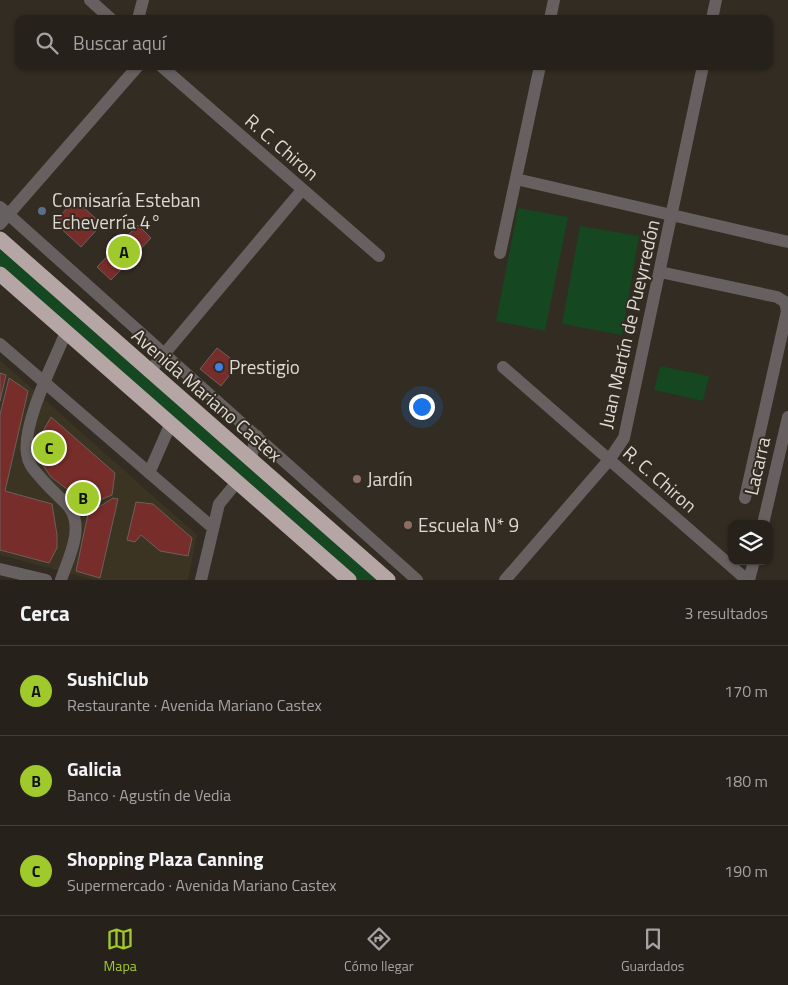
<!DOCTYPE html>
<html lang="es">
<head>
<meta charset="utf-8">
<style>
  :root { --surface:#26211a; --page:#322e27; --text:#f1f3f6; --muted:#a4a3a2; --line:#423e39; --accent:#a0c92c }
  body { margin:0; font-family:"Titillium Web",sans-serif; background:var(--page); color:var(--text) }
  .controls { position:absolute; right:15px; bottom:15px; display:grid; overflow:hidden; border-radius:10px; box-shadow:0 1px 4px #0004 }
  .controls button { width:45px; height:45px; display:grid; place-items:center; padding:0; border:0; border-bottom:1px solid var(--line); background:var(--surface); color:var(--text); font:25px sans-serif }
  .you { position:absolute; left:421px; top:406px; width:18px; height:18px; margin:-12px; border:4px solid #fff; border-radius:50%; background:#1a73e8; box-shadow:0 0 0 8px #1a73e833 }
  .badge { display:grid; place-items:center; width:32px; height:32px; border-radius:50%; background:var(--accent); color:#111; font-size:16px; font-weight:700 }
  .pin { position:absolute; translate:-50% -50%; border:2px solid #fff; box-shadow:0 1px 5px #0006 }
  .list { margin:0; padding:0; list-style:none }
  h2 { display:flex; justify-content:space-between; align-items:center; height:65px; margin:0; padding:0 20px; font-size:21px }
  h2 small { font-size:16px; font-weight:400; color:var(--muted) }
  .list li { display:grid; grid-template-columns:32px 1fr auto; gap:15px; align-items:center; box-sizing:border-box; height:90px; padding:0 20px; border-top:1px solid var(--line) }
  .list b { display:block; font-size:19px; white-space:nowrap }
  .list p { margin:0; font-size:16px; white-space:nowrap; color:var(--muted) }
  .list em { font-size:16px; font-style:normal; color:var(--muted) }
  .icon { flex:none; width:28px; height:28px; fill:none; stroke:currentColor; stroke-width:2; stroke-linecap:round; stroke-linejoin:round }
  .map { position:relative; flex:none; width:788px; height:580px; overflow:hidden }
  .search { position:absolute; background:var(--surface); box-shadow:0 1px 4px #0004; left:15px; right:15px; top:15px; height:55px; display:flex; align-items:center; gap:12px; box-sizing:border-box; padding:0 18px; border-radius:10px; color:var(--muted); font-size:19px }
  .sheet { height:335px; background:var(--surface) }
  nav { display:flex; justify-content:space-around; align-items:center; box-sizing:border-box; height:70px; border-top:1px solid var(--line); background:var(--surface); font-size:14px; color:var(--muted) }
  nav a { display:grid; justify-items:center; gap:2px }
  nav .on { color:var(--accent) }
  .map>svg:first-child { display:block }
</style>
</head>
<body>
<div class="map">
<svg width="788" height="580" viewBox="0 0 788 580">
  <rect width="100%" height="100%" fill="#322c22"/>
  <!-- commercial -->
  <path fill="#3b3423" d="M0,360L197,535L188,580H94L0,555Z"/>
  <!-- green -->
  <path fill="#154721" d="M518,208L568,217L545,331L496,321Z
    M580,226L639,236L622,335L562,324Z
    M0,246L379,580H357L0,267Z
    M660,366L709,376L703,401L654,390Z"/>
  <!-- building -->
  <path fill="#772d29" stroke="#6e5f5d" d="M75,200L102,224L81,247L54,222Z
    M138,225L151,238L111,280L97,267Z
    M217,348L238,364L221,386L200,369Z
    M0,373L6,375L0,401Z
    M9,378L28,391L5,491L52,504L57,535V548L49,563L0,550V415Z
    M51,417L115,473L112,495L88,505L51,477L42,464L39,446L42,433Z
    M113,498L118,499L100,578L76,571L88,514Z
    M136,502L153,504L192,538L188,556L160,551L141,535L135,542L127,540Z"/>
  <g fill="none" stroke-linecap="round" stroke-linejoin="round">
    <!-- minor -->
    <path stroke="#676060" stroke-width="12" d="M90,0L111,19
      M138,19L143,0
      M550,19L554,0
      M712,19L716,0
      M161,66L379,256
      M516,179L788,242
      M0,207L417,580
      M0,224L138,66
      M500,253L540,66
      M660,272L777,297L785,302L787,311L745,498
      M0,344L212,527
      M503,367L747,580
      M149,372L302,190
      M250,460L257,436
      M149,473L171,423
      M763,524L788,417
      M0,569L46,580
      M61,580C68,559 85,528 69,507C60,497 49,488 40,477C34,470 28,464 27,454C22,423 54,362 66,332
      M201,580L219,504L237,482
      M505,580L609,460L624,438L703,66
      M749,580L754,561"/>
    <!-- highway -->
    <path stroke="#b6a5a5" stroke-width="15" d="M0,239L388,580
      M0,274L349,580"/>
  </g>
  <!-- markers -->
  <circle fill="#5c6f8a" stroke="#322c22" stroke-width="2" cx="42" cy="211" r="5"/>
  <circle fill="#3f7fe0" stroke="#322c22" stroke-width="2" cx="219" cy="367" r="5"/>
  <g fill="#8d6e63" stroke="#322c22" stroke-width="2">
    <circle cx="357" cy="479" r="5"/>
    <circle cx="408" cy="525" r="5"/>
  </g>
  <g text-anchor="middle" stroke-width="4" stroke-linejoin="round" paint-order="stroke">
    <!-- street labels -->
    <g font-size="19" fill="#dddad3" stroke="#322c22">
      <text transform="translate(282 147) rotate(41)" y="7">R. C. Chiron</text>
      <text transform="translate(629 324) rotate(-77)" y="7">Juan Martín de Pueyrredón</text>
      <text transform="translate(207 395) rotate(41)" y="7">Avenida Mariano Castex</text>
      <text transform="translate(757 466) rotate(-77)" y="7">Lacarra</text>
      <text transform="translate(660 479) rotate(41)" y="7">R. C. Chiron</text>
    </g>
    <!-- poi labels -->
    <g font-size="19" fill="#dddad3" stroke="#322c22" text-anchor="start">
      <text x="52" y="207">Comisaría Esteban<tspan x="52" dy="22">Echeverría 4°</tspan></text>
      <text x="229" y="374">Prestigio</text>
      <text x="367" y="486">Jardín</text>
      <text x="418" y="532">Escuela N* 9</text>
    </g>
  </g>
</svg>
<div class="controls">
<button><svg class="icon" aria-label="layers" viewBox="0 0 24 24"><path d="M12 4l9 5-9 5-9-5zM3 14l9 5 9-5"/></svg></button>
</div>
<div class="you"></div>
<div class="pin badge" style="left:124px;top:252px">A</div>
<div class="pin badge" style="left:83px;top:498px">B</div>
<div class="pin badge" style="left:49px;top:448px">C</div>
<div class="search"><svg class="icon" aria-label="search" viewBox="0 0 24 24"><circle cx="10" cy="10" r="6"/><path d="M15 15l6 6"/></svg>Buscar aquí</div>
</div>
<section class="sheet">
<h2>Cerca<small>3 resultados</small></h2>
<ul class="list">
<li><span class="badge">A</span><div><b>SushiClub</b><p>Restaurante · Avenida Mariano Castex</p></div><em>170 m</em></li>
<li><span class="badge">B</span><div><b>Galicia</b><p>Banco · Agustín de Vedia</p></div><em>180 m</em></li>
<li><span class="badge">C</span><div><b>Shopping Plaza Canning</b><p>Supermercado · Avenida Mariano Castex</p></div><em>190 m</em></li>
</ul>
</section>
<nav>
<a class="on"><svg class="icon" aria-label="map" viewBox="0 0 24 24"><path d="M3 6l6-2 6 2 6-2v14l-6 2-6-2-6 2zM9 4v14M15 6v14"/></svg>Mapa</a>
<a><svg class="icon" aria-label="directions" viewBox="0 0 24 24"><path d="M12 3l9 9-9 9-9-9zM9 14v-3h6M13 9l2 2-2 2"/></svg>Cómo llegar</a>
<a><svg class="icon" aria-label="saved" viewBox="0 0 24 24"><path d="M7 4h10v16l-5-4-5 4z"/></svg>Guardados</a>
</nav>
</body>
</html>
